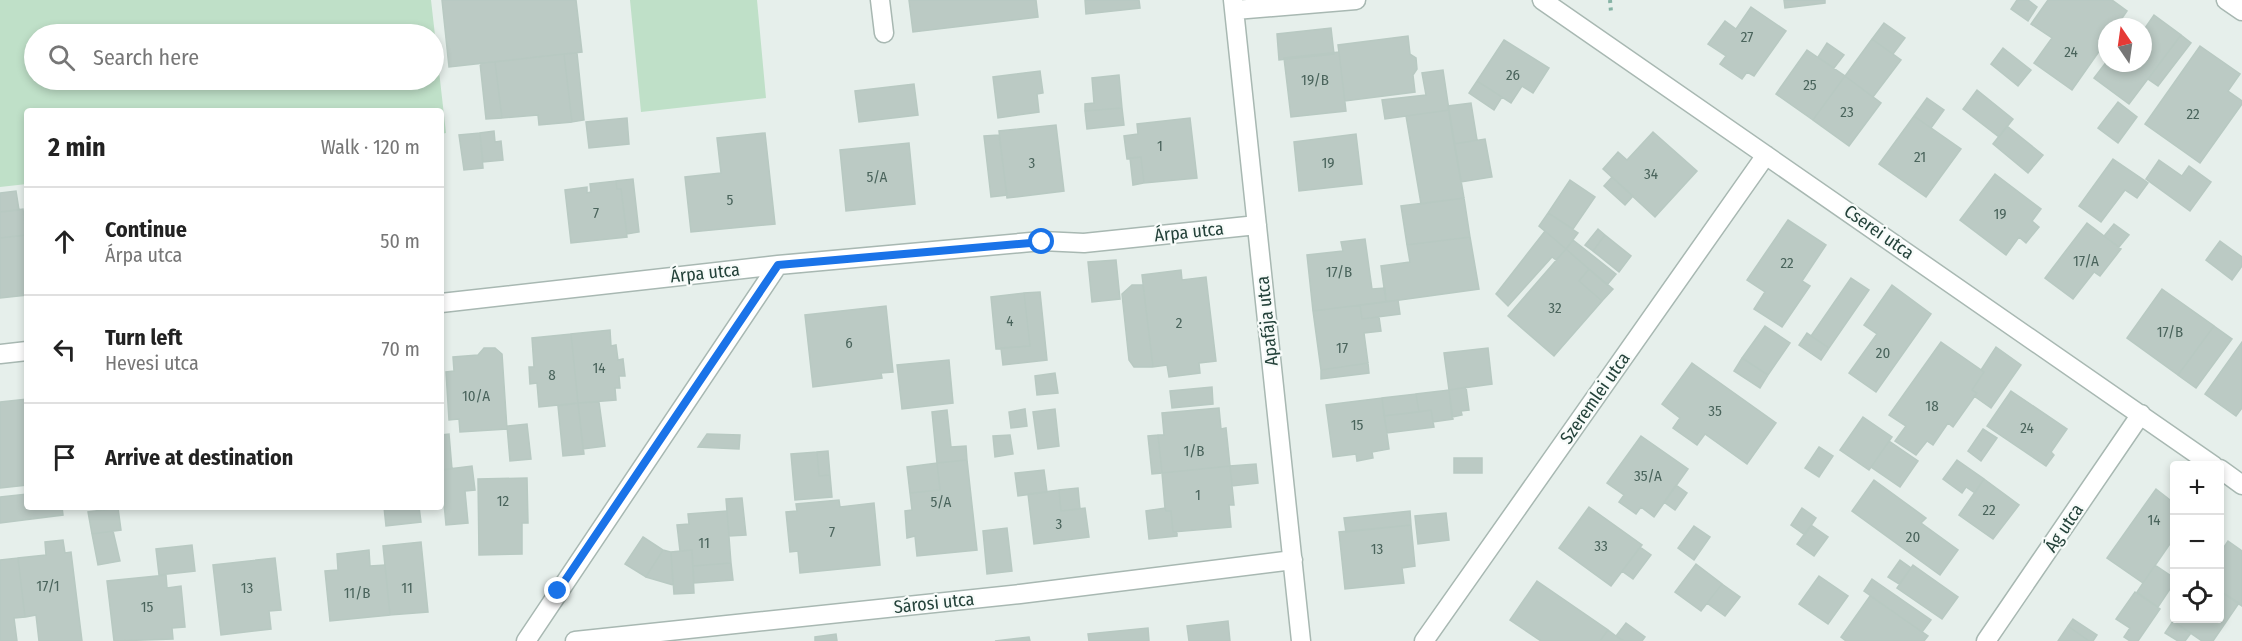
<!DOCTYPE html>
<html lang="en">
<head>
<meta charset="utf-8">
<style>
  :root { --surface:#fff; --page:#f2f2f2; --text:#222; --muted:#767676; --line:#e0e0e0 }
  body { margin:0; font-family:"Fira Sans Condensed",sans-serif; background:var(--page); color:var(--text) }
  .controls { position:absolute; right:18px; bottom:18px; display:grid; overflow:hidden; border-radius:6px; box-shadow:0 3px 9px #0003 }
  .controls button { width:54px; height:54px; display:grid; place-items:center; padding:0; border:0; border-bottom:2px solid var(--line); background:var(--surface); color:var(--text); font:30px sans-serif }
  .compass { position:absolute; left:2098px; top:18px; width:54px; height:54px; border-radius:50%; background:var(--surface); box-shadow:0 3px 9px #0003; rotate:347deg }
  .stop { position:absolute; width:18px; height:18px; margin:-14px; border:4px solid #1a73e8; border-radius:50%; background:#fff }
  .stop.end { background:#1a73e8; border-color:#fff; box-shadow:0 2px 6px #0008 }
  .list { margin:0; padding:0; list-style:none }
  h2 { display:flex; justify-content:space-between; align-items:center; height:78px; margin:0; padding:0 24px; font-size:26px }
  h2 small { font-size:20px; font-weight:400; color:var(--muted) }
  .list li { display:grid; grid-template-columns:39px 1fr auto; gap:18px; align-items:center; box-sizing:border-box; height:108px; padding:0 24px; border-top:2px solid var(--line) }
  .list b { display:block; font-size:22px; white-space:nowrap }
  .list p { margin:0; font-size:20px; white-space:nowrap; color:var(--muted) }
  .list em { font-size:20px; font-style:normal; color:var(--muted) }
  .icon { flex:none; width:33px; height:33px; fill:none; stroke:currentColor; stroke-width:2; stroke-linecap:round; stroke-linejoin:round }
  .map { position:relative; flex:none; width:2242px; height:641px; overflow:hidden }
  .search { position:absolute; background:var(--surface); box-shadow:0 3px 9px #0003; left:24px; top:24px; width:420px; height:66px; display:flex; align-items:center; gap:15px; box-sizing:border-box; padding:0 21px; border-radius:33px; color:var(--muted); font-size:22px }
  .panel { position:absolute; background:var(--surface); box-shadow:0 3px 9px #0003; left:24px; top:108px; width:420px; height:402px; border-radius:6px }
  .map>svg:first-child { display:block }
</style>
</head>
<body>
<div class="map">
<svg width="2242" height="641" viewBox="0 0 2242 641">
  <rect width="100%" height="100%" fill="#e6efeb"/>
  <!-- green -->
  <path fill="#bfe0c8" fill-rule="evenodd" d="M0,0H431L446,133L441,134V111H27V184L0,187ZM34,34H434V80H34Z
    M630,0H757L766,98L641,112Z"/>
  <!-- building -->
  <path fill="#bbcac4" stroke="#b8c9c2" stroke-width="1.5" d="M442,0H576L582,52L449,67Z
    M909,0H1036L1038,17L913,32Z
    M1085,0H1139L1140,8L1086,14Z
    M1784,0H1825V3L1785,8Z
    M2017,0H2028L2037,7L2028,21L2011,9Z
    M2048,0H2112L2127,11L2116,27H2107V40L2072,90L2034,63L2052,38L2031,24Z
    M1751,7L1786,31L1754,76L1747,72L1742,79L1720,64L1726,56L1708,44L1725,21L1736,29Z
    M2154,15L2181,35L2129,104L2094,78L2107,61L2143,63V31Z
    M1884,23L1905,38L1893,54L1872,39Z
    M1331,28L1334,54L1279,60L1277,34Z
    M2181,35L2191,43L2158,86L2148,79Z
    M1408,36L1410,54L1416,58L1417,69L1413,75L1415,92L1345,101L1338,45Z
    M1872,39L1901,60L1873,97L1845,76Z
    M1504,40L1549,68L1533,93L1522,86L1511,103L1477,81Z
    M1827,43L1844,55L1834,68L1818,57Z
    M2200,46L2240,74L2228,91L2242,101V104L2200,163L2145,124Z
    M2003,48L2031,70L2018,86L1991,64Z
    M1807,50L1845,76L1813,120L1776,94Z
    M1339,52L1346,111L1291,117L1284,58Z
    M577,53L584,120L572,122L564,54Z
    M564,54L572,122L539,125L538,115L502,118L495,62Z
    M495,62L502,118L486,119L480,63Z
    M1443,70L1449,110L1385,119L1382,100L1426,95L1422,73Z
    M1040,71L1043,93L1037,94L1039,112L998,118L993,77Z
    M1119,75L1122,108L1085,111V104L1094,103L1092,78Z
    M1845,76L1881,103L1849,146L1813,120Z
    M1477,81L1502,97L1494,110L1469,93Z
    M914,84L918,115L859,122L855,91Z
    M1977,90L2013,119L1999,137L1963,109Z
    M1927,98L1944,110L1931,128L1914,116Z
    M2118,102L2137,117L2118,143L2098,128Z
    M1471,103L1477,140L1454,144L1448,106Z
    M1122,108L1124,125L1087,129L1085,111Z
    M1449,110L1464,198L1421,204L1406,116Z
    M1914,116L1961,149L1926,197L1879,164Z
    M627,118L629,144L589,148L586,122Z
    M1190,118L1197,178L1144,183L1141,157L1127,159L1124,136L1138,134L1137,124Z
    M1056,125L1064,191L1007,198L999,131Z
    M2007,126L2043,155L2028,173L1993,144Z
    M494,131L495,142L501,141L503,160L483,162L480,133Z
    M1653,132L1697,171L1655,217L1603,169L1618,152L1627,160Z
    M480,133L483,168L464,170L459,135Z
    M765,133L775,224L691,232L685,177L721,173L717,138Z
    M1356,134L1362,184L1299,191L1294,142Z
    M999,135L1007,195L991,197L984,136Z
    M1485,139L1492,177L1461,182L1454,144Z
    M909,143L915,204L846,211L840,150Z
    M1141,157L1144,183L1133,185L1130,158Z
    M2113,159L2148,183L2137,198L2125,190L2101,222L2079,206Z
    M2159,160L2182,176L2189,166L2211,182L2190,211L2146,179Z
    M1995,174L2041,209L2032,221L2039,227L2026,243L2019,237L2006,255L1960,220Z
    M1612,177L1633,196L1625,205L1604,186Z
    M633,179L639,232L627,234L621,189H617L616,181Z
    M1570,180L1595,197L1573,229L1548,213Z
    M616,181L617,189H621L627,237L571,243L565,190L587,187V193L591,192L590,184Z
    M16,191L19,210L0,212V193Z
    M1464,198L1470,237L1407,245L1401,206Z
    M23,209L26,235L0,238V212Z
    M1548,213L1578,233L1566,249L1539,226Z
    M1788,220L1826,245L1802,281L1810,286L1782,327L1754,309L1765,292L1747,280Z
    M2087,223L2121,249L2100,276L2094,272L2073,299L2045,278Z
    M2114,224L2129,235L2119,247L2104,236Z
    M1598,229L1605,235L1593,251L1585,245Z
    M1545,231L1566,249L1556,260L1552,257L1508,306L1496,294Z
    M26,235L27,295L0,298V238Z
    M1605,235L1631,256L1619,272L1593,251Z
    M1470,237L1479,289L1386,302L1381,266L1410,262L1407,245Z
    M1365,239L1372,289L1385,288L1386,302L1313,311L1307,255L1343,251L1341,242Z
    M1573,240L1616,274L1607,285L1566,249Z
    M2220,241L2242,257V266L2232,280L2206,260Z
    M1566,249L1589,269L1579,281L1602,301L1554,356L1508,316Z
    M1116,260L1120,299L1092,302L1088,262Z
    M1589,269L1613,289L1602,301L1579,281Z
    M1181,270L1182,280L1206,277L1216,361L1199,363L1200,373L1169,377L1167,365L1153,367L1142,275Z
    M1851,278L1869,290L1829,348L1811,336Z
    M1132,285H1143L1153,367H1134L1129,360L1122,294Z
    M1892,285L1931,314L1876,392L1849,373L1877,334L1864,325Z
    M2162,289L2214,326L2178,375L2127,338Z
    M1040,292L1047,360L1003,365L1001,348L1030,346L1024,293Z
    M1024,293L1030,346L996,349L991,297Z
    M1398,300L1400,314L1362,319L1360,305Z
    M1360,305L1362,319L1379,317L1381,331L1364,333L1368,363L1321,370L1313,311Z
    M886,306L893,372L881,373L882,378L813,387L805,315Z
    M1765,326L1790,343L1768,375L1742,358Z
    M2214,326L2232,339L2196,388L2178,375Z
    M610,330L611,346L616,345L618,360L623,359L625,376H619L620,388H615L616,400L578,403L571,334Z
    M1807,333L1829,348L1821,360L1799,345Z
    M571,334L578,403L539,407L537,383L530,384L529,367H534L532,338Z
    M1941,342L1984,372L1972,390L1977,393L1953,427L1948,423L1933,445L1927,441L1916,455L1895,441L1906,426L1889,415Z
    M2242,342V408L2236,416L2205,394Z
    M1996,347L2021,365L1991,408L1974,396L1977,393L1972,390L1984,372L1981,370Z
    M484,348H495L502,354L507,429L460,432L459,419L449,420L446,372L454,371L453,357L478,355Z
    M1488,348L1492,384L1449,390L1444,353Z
    M1742,358L1768,375L1760,388L1734,371Z
    M949,360L953,403L902,409L897,365Z
    M1368,363L1369,373L1321,379V370Z
    M1692,363L1776,423L1747,464L1705,434L1697,445L1673,428L1680,418L1662,404Z
    M1055,373L1058,393L1037,395L1035,376Z
    M1212,387L1213,404L1172,408L1170,391Z
    M1466,387L1469,410L1461,411L1462,415L1452,417L1449,390Z
    M1449,390L1453,419L1433,422L1431,410L1419,412L1416,394Z
    M2011,391L2067,429L2051,452L2054,455L2046,466L1987,426Z
    M1416,394L1419,412L1384,416L1382,398Z
    M1382,398L1389,449L1372,452L1373,458L1357,461L1356,454L1333,457L1326,405Z
    M27,399V485L0,488V402Z
    M599,402L605,446L583,449L578,403Z
    M578,403L584,454L563,456L558,406Z
    M1219,408L1221,429L1226,428L1230,466L1162,473L1158,435H1164L1162,413Z
    M1025,409L1027,426L1011,428L1009,412Z
    M1055,409L1059,446L1038,449L1033,412Z
    M947,410L951,447L966,446L967,460L937,463L932,412Z
    M1431,410L1434,427L1387,433L1384,416Z
    M1863,417L1892,437L1869,470L1840,450Z
    M527,424L531,459L510,461L507,426Z
    M1983,429L1997,438L1981,461L1968,451Z
    M449,434L452,469L441,470V435Z
    M707,434L740,435L739,449L698,447Z
    M1010,435L1013,454L995,457L993,436Z
    M1158,435L1162,473L1152,474L1148,436Z
    M1641,436L1688,469L1654,517L1641,507L1636,514L1619,502L1624,495L1607,483Z
    M1889,441L1918,461L1900,487L1871,467Z
    M1819,447L1833,456L1819,477L1805,468Z
    M828,451L830,475L819,476L817,452Z
    M817,452L819,476L830,475L832,497L795,500L791,454Z
    M1454,458H1482V473H1454Z
    M967,460L977,550L917,556L915,536L907,538L905,511L912,510L910,493L940,490L937,463Z
    M1957,460L1984,479L1975,493L1966,487L1962,493L1943,479Z
    M937,463L940,490L910,493L907,467Z
    M1256,464L1258,483L1232,486L1230,466Z
    M472,466L475,490L465,491L468,523L446,525L441,470Z
    M1230,466L1234,505H1229L1231,527L1173,532L1171,511H1166L1165,508L1162,473Z
    M1044,470L1047,492L1018,496L1015,473Z
    M527,478L528,523H522V554L479,555L478,479Z
    M1984,479L2019,505L1993,539L1959,515Z
    M1874,480L1926,518L1921,523L1958,550L1940,575L1852,511Z
    M1676,485L1687,493L1675,510L1664,502Z
    M1078,488L1080,509L1061,511L1059,490Z
    M2156,489L2174,503V538L2143,583L2107,558Z
    M1059,490L1061,511L1085,508L1089,537L1034,544L1028,494Z
    M27,494V507H62L63,515L0,523V497Z
    M742,498L746,535L729,536L726,499Z
    M839,500L840,507L874,503L880,565L800,573L798,551L790,552L786,512L797,511L796,504Z
    M384,507H419L421,522L386,526Z
    M1589,507L1642,545L1611,586L1559,548Z
    M118,508L121,530L92,534L88,512Z
    M1165,508L1166,511H1171L1173,532H1177V536L1149,539L1146,511Z
    M1802,508L1816,518L1805,535L1791,525Z
    M727,511L731,563L693,566L692,550L680,551L677,525L689,524L688,514Z
    M1410,511L1411,525L1346,532L1344,518Z
    M1446,513L1449,540L1418,544L1415,516Z
    M1411,525L1415,566L1402,568L1404,583L1345,589L1339,532Z
    M1811,525L1828,537L1814,556L1797,544Z
    M1694,526L1710,537L1694,560L1678,548Z
    M1007,528L1012,571L987,574L983,531Z
    M113,531L120,561L98,565L92,534Z
    M643,537L663,550L646,577L625,564Z
    M63,540L65,553L71,552L82,641H39L36,615L25,617L18,558L46,555L45,542Z
    M2228,541L2242,551V606L2220,591V553Z
    M421,542L428,612L390,615L383,546Z
    M192,545L195,571L159,575L156,549Z
    M1640,547L1651,555L1633,579L1622,571Z
    M369,550L370,566L385,565L390,615L330,621L325,571L338,570L337,554Z
    M663,550L671,552L673,585L646,577Z
    M692,550L694,593L674,594L671,552Z
    M18,558L25,617L14,618L17,641H0V560Z
    M275,558L281,610L269,611L271,629L221,635L213,565Z
    M1900,560L1911,568L1899,584L1888,577Z
    M731,563L733,580L694,583L693,566Z
    M1696,564L1722,584L1701,611L1675,592Z
    M1913,565L1958,597L1942,619L1897,588Z
    M2155,565L2174,578V583L2158,607L2137,592Z
    M166,575L167,588L181,586L185,627L172,628L173,639L114,641L107,581Z
    M1819,576L1848,596L1828,624L1799,604Z
    M1872,579L1931,620L1922,632L1864,591Z
    M1537,581L1608,630L1600,641H1541L1510,620Z
    M1722,584L1740,597L1725,616L1707,603Z
    M2220,591L2239,603L2213,641H2202L2173,621L2175,618H2220Z
    M2135,592L2160,609L2138,641H2130L2124,637L2130,628L2116,619Z
    M1870,596L1928,636L1924,641H1846L1841,637Z
    M2073,619L2097,635L2093,641H2089L2068,626Z
    M1228,621L1230,641H1189L1187,626Z
    M2173,621L2191,633L2185,641H2178L2165,633Z
    M1626,623L1645,637L1642,641H1624L1616,636Z
    M2068,626L2089,641H2058Z
    M1148,628L1149,641H1089L1088,634Z
    M1608,630L1616,636L1624,641H1600Z
    M836,634L837,641H815V637Z
    M1029,637L1030,641H995Z"/>
  <g fill="none" stroke-linecap="round" stroke-linejoin="round">
    <defs>
      <path id="minor" d="M880,0L884,33
        M1233,0L1301,641
        M1542,0L2214,466
        M2226,0L2242,11
        M1235,10L1356,0
        M441,303L778,265L1042,241L1084,243L1257,225
        M0,354L27,351
        M2220,469L2242,485
        M526,641L778,265
        M575,641L1020,594L1293,560
        M1424,641L1766,155
        M1986,641L2141,414"/>
    </defs>
    <!-- minor casing -->
    <use href="#minor" stroke="#a8b8b2" stroke-width="21"/>
    <!-- path -->
    <path stroke="#86b3a5" stroke-width="4" stroke-dasharray="3 4.5" stroke-linecap="butt" d="M1610,0L1611,12"/>
    <!-- minor -->
    <use href="#minor" stroke="#fff" stroke-width="18"/>
  </g>
  <g fill="none" stroke-linecap="round" stroke-linejoin="round">
    <!-- route -->
    <path stroke="#1a73e8" stroke-width="8" d="M558,591L778,265L1042,242"/>
  </g>
  <g text-anchor="middle" stroke-width="4.5" stroke-linejoin="round" paint-order="stroke">
    <!-- number labels -->
    <g font-size="15" fill="#4a645c">
      <text x="1747" y="42">27</text>
      <text x="2071" y="57">24</text>
      <text x="1513" y="80">26</text>
      <text x="1315" y="85">19/B</text>
      <text x="1810" y="90">25</text>
      <text x="1847" y="117">23</text>
      <text x="2193" y="119">22</text>
      <text x="1160" y="151">1</text>
      <text x="1920" y="162">21</text>
      <text x="1032" y="168">3</text>
      <text x="1328" y="168">19</text>
      <text x="1651" y="179">34</text>
      <text x="877" y="182">5/A</text>
      <text x="730" y="205">5</text>
      <text x="596" y="218">7</text>
      <text x="2000" y="219">19</text>
      <text x="2086" y="266">17/A</text>
      <text x="1787" y="268">22</text>
      <text x="1339" y="277">17/B</text>
      <text x="1555" y="313">32</text>
      <text x="1010" y="326">4</text>
      <text x="1179" y="328">2</text>
      <text x="2170" y="337">17/B</text>
      <text x="849" y="348">6</text>
      <text x="1342" y="353">17</text>
      <text x="1883" y="358">20</text>
      <text x="599" y="373">14</text>
      <text x="552" y="380">8</text>
      <text x="476" y="401">10/A</text>
      <text x="1932" y="411">18</text>
      <text x="1715" y="416">35</text>
      <text x="1357" y="430">15</text>
      <text x="2027" y="433">24</text>
      <text x="1194" y="456">1/B</text>
      <text x="1648" y="481">35/A</text>
      <text x="1198" y="500">1</text>
      <text x="503" y="506">12</text>
      <text x="941" y="507">5/A</text>
      <text x="1989" y="515">22</text>
      <text x="2154" y="525">14</text>
      <text x="1059" y="529">3</text>
      <text x="832" y="537">7</text>
      <text x="1913" y="542">20</text>
      <text x="704" y="548">11</text>
      <text x="1601" y="551">33</text>
      <text x="1377" y="554">13</text>
      <text x="48" y="591">17/1</text>
      <text x="247" y="593">13</text>
      <text x="407" y="593">11</text>
      <text x="357" y="598">11/B</text>
      <text x="147" y="612">15</text>
    </g>
    <!-- street labels -->
    <g font-size="18" fill="#24423a" stroke="#f7fbf9">
      <text transform="translate(1189 232) rotate(-6)" y="6">Árpa utca</text>
      <text transform="translate(1879 232) rotate(35)" y="6">Cserei utca</text>
      <text transform="translate(705 273) rotate(-6)" y="6">Árpa utca</text>
      <text transform="translate(1267 321) rotate(-96)" y="6">Apafája utca</text>
      <text transform="translate(1595 398) rotate(-55)" y="6">Szeremlei utca</text>
      <text transform="translate(2064 528) rotate(-56)" y="6">Ág utca</text>
      <text transform="translate(934 603) rotate(-6)" y="6">Sárosi utca</text>
    </g>
  </g>
</svg>
<div class="controls">
<button>+</button>
<button>−</button>
<button><svg class="icon" aria-label="locate" viewBox="0 0 24 24"><circle cx="12" cy="12" r="6"/><path d="M12 2v4M12 18v4M2 12h4M18 12h4"/></svg></button>
</div>
<svg class="compass" viewBox="-18 -18 36 36"><path d="M0-13l5 13h-10z" fill="#e53935"/><path d="M0 13l5-13h-10z" fill="#767676"/></svg>
<div class="stop" style="left:1042px;top:242px"></div>
<div class="stop end" style="left:558px;top:591px"></div>
<div class="search"><svg class="icon" aria-label="search" viewBox="0 0 24 24"><circle cx="10" cy="10" r="6"/><path d="M15 15l6 6"/></svg>Search here</div>
<section class="panel">
<h2>2 min<small>Walk · 120 m</small></h2>
<ul class="list">
<li><svg class="icon" aria-label="ahead" viewBox="0 0 24 24"><path d="M12 20V5M6 11l6-6 6 6"/></svg><div><b>Continue</b><p>Árpa utca</p></div><em>50 m</em></li>
<li><svg class="icon" aria-label="left" viewBox="0 0 24 24"><path d="M17 20v-9H6M10 6l-5 5 5 5"/></svg><div><b>Turn left</b><p>Hevesi utca</p></div><em>70 m</em></li>
<li><svg class="icon" aria-label="arrive" viewBox="0 0 24 24"><path d="M6 21V4h12l-3 4 3 4H6"/></svg><div><b>Arrive at destination</b></div></li>
</ul>
</section>
</div>
</body>
</html>
